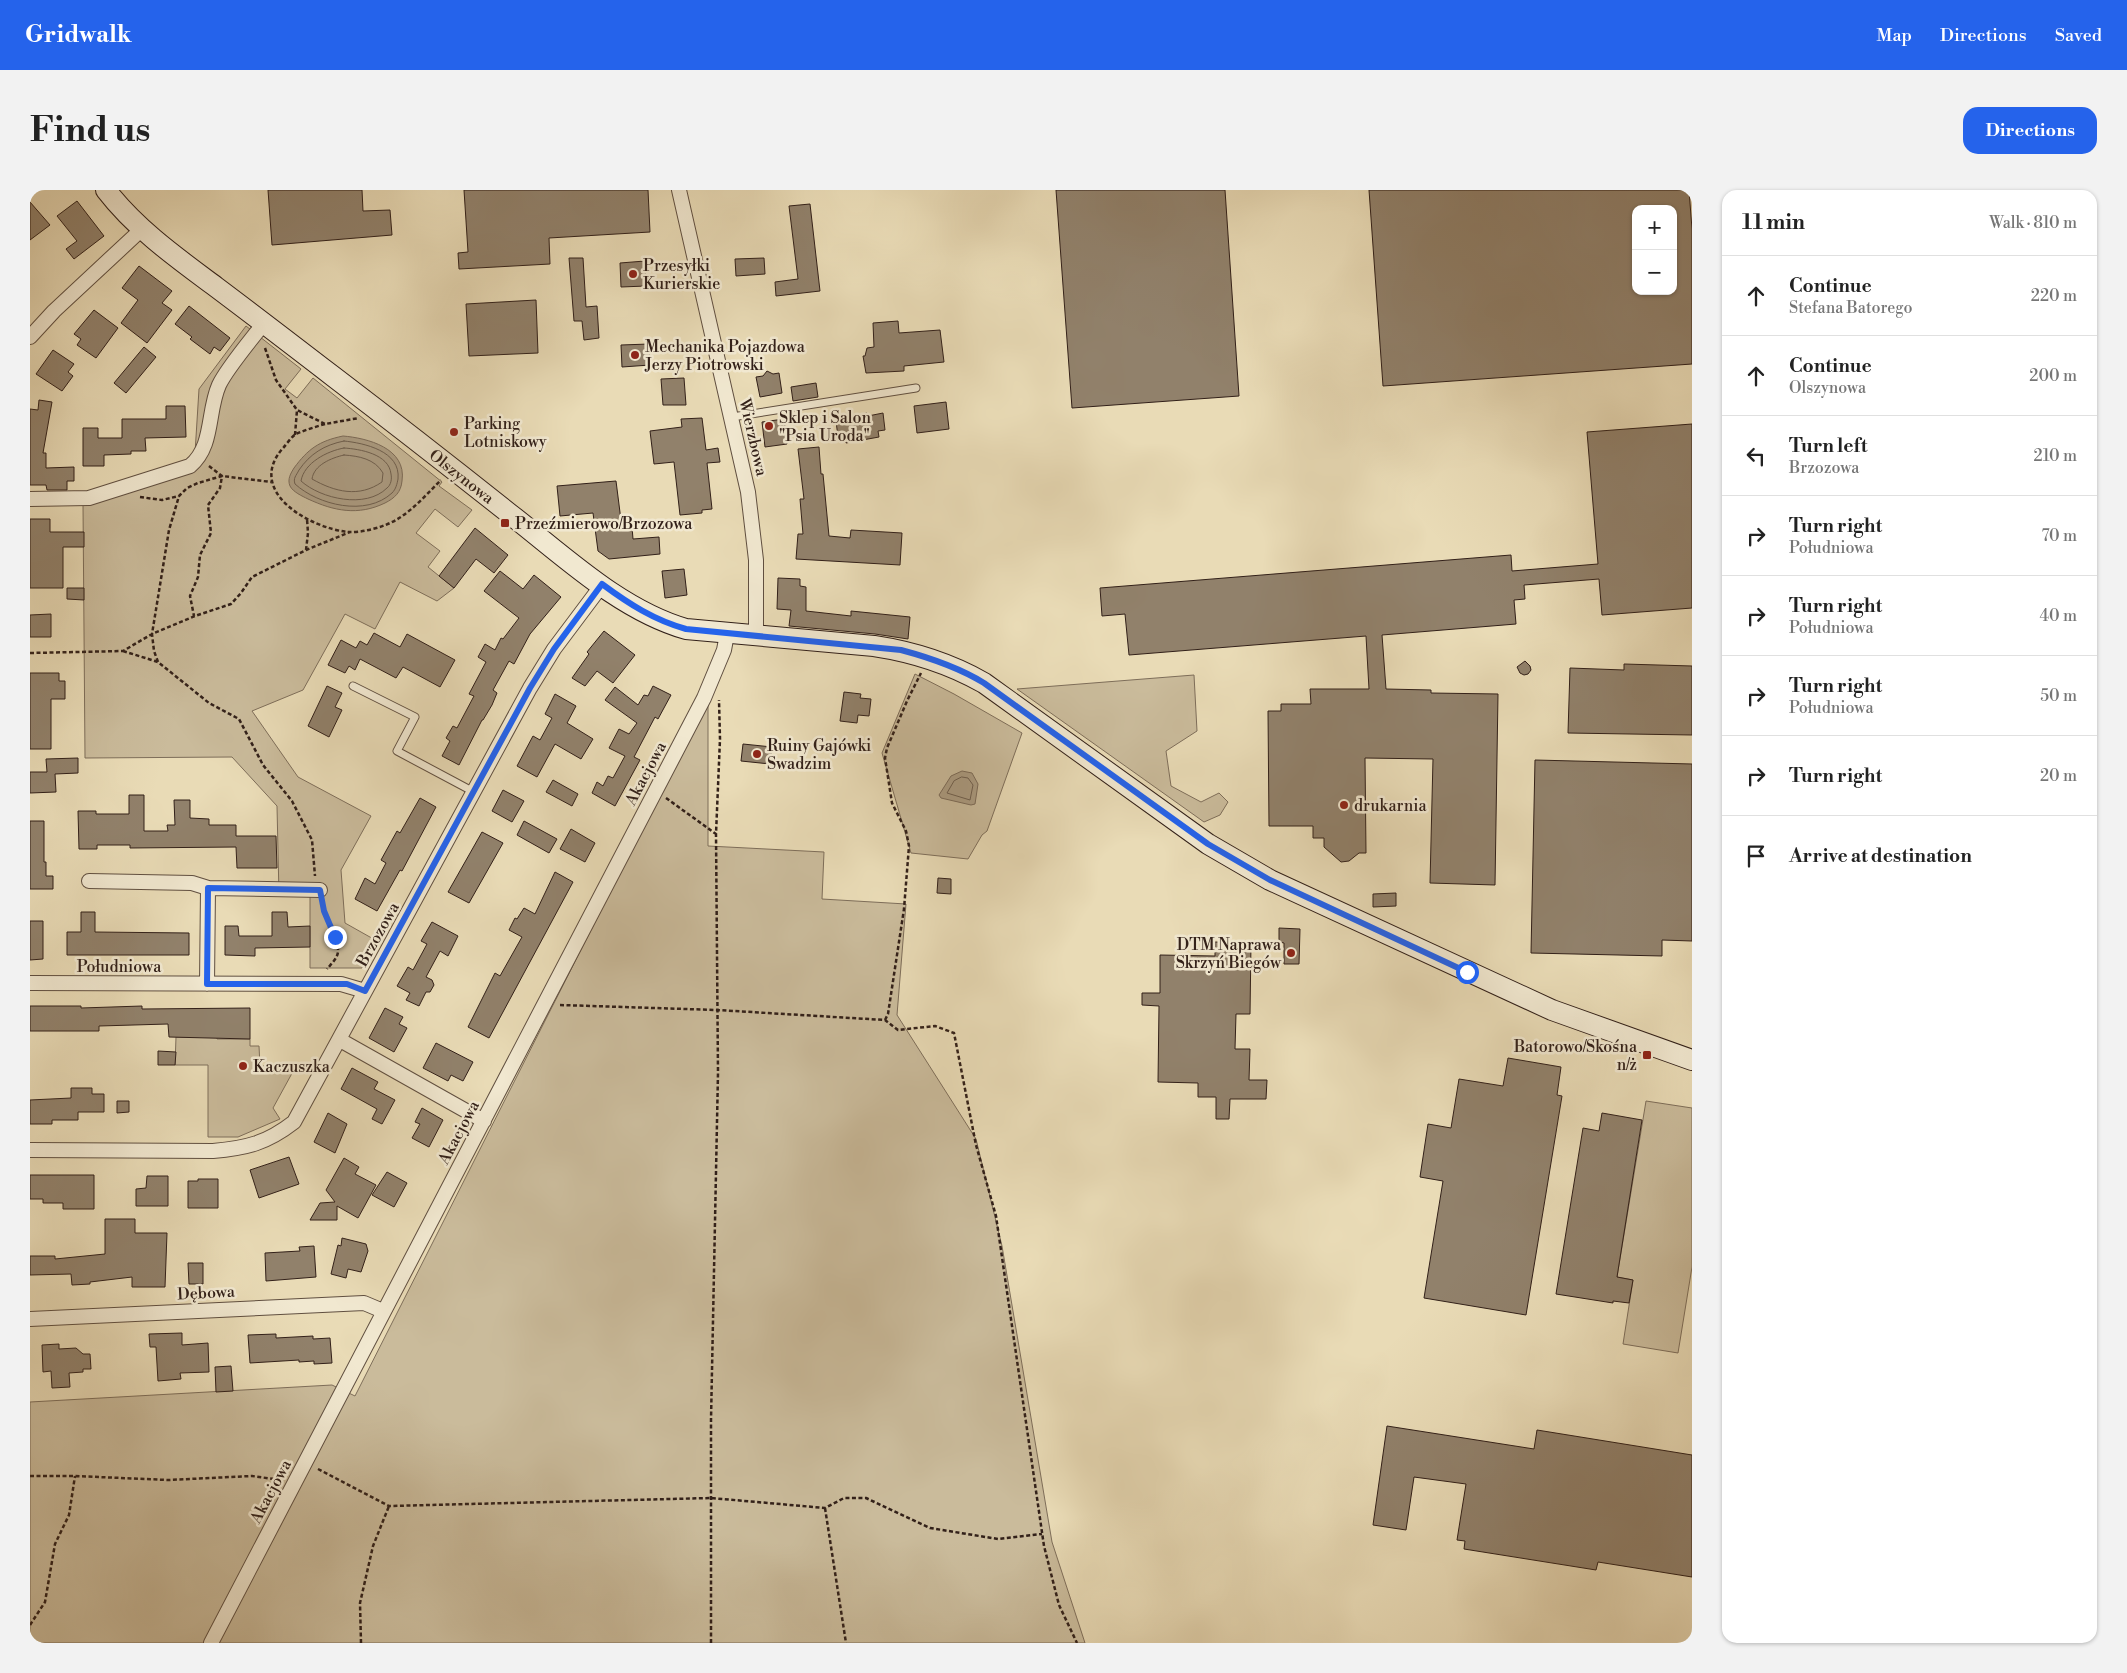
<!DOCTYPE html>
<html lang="en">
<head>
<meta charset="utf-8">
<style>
  :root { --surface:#fff; --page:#f2f2f2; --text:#222; --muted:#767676; --line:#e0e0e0; --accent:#2563eb }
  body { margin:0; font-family:"Libre Bodoni",serif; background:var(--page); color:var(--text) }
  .controls { position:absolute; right:15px; top:15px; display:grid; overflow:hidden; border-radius:10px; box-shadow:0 1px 4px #0004 }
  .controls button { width:45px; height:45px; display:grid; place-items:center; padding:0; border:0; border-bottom:1px solid var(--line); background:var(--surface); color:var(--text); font:25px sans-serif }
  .stop { position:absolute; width:15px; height:15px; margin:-11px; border:4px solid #2563eb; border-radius:50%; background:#fff }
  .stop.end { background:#2563eb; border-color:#fff; box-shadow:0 1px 5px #0008 }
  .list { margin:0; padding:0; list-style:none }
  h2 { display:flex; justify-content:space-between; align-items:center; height:65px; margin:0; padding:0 20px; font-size:21px }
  h2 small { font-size:16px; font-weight:400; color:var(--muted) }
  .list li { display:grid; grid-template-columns:32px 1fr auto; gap:15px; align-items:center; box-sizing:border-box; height:80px; padding:0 20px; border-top:1px solid var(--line) }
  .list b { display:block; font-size:19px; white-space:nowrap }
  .list p { margin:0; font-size:16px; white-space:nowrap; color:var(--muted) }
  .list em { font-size:16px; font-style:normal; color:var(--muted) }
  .icon { flex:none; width:28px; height:28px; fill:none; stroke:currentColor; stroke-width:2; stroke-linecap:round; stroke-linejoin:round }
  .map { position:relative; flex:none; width:1662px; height:1453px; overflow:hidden; border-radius:15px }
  header { display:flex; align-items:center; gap:30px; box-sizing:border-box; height:70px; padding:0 25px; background:var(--accent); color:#fff }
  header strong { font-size:24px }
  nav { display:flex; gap:28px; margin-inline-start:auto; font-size:18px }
  .intro { display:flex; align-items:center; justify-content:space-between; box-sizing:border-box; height:120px; padding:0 30px }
  h1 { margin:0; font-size:35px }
  .button { padding:12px 22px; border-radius:15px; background:var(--accent); color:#fff; font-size:18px; font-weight:700 }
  main { display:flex; gap:30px; padding:0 30px }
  aside { flex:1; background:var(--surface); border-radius:15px; box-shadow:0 1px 4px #0004 }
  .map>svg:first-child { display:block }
</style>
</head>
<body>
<header>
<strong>Gridwalk</strong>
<nav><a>Map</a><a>Directions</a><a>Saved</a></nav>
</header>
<div class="intro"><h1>Find us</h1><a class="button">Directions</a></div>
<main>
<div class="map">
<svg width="1662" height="1453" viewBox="0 0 1662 1453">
  <rect width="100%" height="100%" fill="#e9dbb6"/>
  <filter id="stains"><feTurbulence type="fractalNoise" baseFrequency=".004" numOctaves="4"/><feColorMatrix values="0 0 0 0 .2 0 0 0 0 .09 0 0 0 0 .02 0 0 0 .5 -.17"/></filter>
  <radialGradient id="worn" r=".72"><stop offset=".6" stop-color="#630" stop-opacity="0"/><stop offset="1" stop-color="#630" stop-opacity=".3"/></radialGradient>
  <!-- green -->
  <path fill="#cabb9b" stroke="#7e6e5a" d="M216,136L271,179L255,199L267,208L283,188L412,292L409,296L442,320L428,337L405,319L386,343L410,361L398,377L424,398L407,411L370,392L345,439L315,424L273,500L222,521L268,587L341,626L311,680L315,733L347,751L332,778H280V706H249L247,616L202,567L55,568L53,315L164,279L169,199Z
    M885,484L924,504L992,543L957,641L952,645L938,669L881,663L852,563Z
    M1164,485L1167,541L1136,561L1141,596L1171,612L1189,603L1198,612L1190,625L1174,632L987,499Z
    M678,509V656L794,662L792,709L876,714L867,825L946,949L972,1056L1022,1352L1055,1453H0V1212L302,1195L325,1206Z
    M187,836V849H220V856H229L230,876H266L243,918L250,929L208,947H178V875H145L146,847H168Z
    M1616,911L1662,918V1077L1648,1163L1593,1154L1603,1090L1587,1087Z"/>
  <!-- water -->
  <path fill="#ab9b81" stroke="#7b6a57" d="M313,246C337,248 377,258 372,291C371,302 365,308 355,313C328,326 304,321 278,309C272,306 263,302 260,296C257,289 261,283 264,278C278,259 289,251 313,246Z
    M932,581L942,583L948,594L945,614L941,615L911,608L909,605L921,586Z"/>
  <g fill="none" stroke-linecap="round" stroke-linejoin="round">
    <!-- shore -->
    <path stroke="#6e5e4d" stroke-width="1" d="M314,251C334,253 371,261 368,289C367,294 366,299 362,303C336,327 288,315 265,294C263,288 266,286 269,280C280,264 294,255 314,251Z
      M314,258C330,259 359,264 361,284C362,289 361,295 357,298C336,319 291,309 271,291C274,273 297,261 314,258Z
      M314,265C329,266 345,269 353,283L352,292C329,308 305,302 282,289C284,275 301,268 314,265Z
      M932,587L938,588L943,595L940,610L917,603L924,591Z"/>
  </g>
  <!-- building -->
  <path fill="#91816b" stroke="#322019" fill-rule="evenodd" d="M238,0H332L333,21L360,20L362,45L242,55Z
    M434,0H618L620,42L519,48L520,74L429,79L428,63L438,62Z
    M1026,0H1195L1209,206L1042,218Z
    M1339,0H1659L1662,39V174L1353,196ZM1606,19H1643V101H1606Z
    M47,11L74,46L44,69L36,59L47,51L27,26Z
    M0,12L20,35L0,50Z
    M780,14L790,101L746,106L745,92L768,89L759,16Z
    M539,68H553L556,117L567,116L569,148L554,150L552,131H544Z
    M734,68L735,84L706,86L705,69Z
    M615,71L616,96L591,97L590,73Z
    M109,76L142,101L132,113L142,120L117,153L91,133L108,110L92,98Z
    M506,110L508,163L439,166L436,114Z
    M159,116L200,148L190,161L184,157L180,164L160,149L162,147L145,134Z
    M64,120L88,138L66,168L47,155L51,149L44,144Z
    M868,131L869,143L910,140L914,172L874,176V181L836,183L833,166H835L837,158L844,157L843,133Z
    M619,154L620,175L592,177L591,155Z
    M114,157L126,167L96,203L84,193Z
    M23,160L44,174L38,182L43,186L32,201L6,184Z
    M737,181L743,184L749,183L752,203L730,207L726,187L733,186Z
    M654,188L656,215H633L631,189Z
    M786,193L788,207L763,211L761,197Z
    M9,210L22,212L13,263H16V278L44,277V291H37V300H17L16,295H0V219L8,220Z
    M916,212L919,239L887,243L884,216Z
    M136,216H155L156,247L115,248L116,261H101V264L74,265V276H53V238H68V248H92V229H136Z
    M837,223L838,226L853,223L855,240L848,241L849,247L816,253L815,246L808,247L806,231Z
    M672,228L676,260L688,258L690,272L677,273L682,319L672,320V323L650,325L644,272L624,274L620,241L652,237L651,229Z
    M754,229L757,254L735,257L732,232Z
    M1662,234V418L1572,425L1569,389L1494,395L1495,409L1484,410L1486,434L1352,445L1356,499L1401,500V503L1468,504L1465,695L1400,693L1403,569L1335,568L1336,663H1329L1319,671L1311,672L1294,657V648H1283V636H1239L1238,521H1251V514H1281L1280,499H1339L1336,446L1099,465L1095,424L1072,426L1070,398L1481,365L1482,381L1568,374L1557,242Z
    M789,257L791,284H793L799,346L820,348L821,340L872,343L870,375L766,369L768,344H773L770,309H774L768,259Z
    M586,291L592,338L602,337L603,349L629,347L630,364L579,369L568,361L563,323L530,326L527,296Z
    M0,329H20V342H54V357H33V398H0Z
    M445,338L478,365L464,383L446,369L424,398L409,386Z
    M654,379L657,405L635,408L632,381Z
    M470,381L493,399L504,385L531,407L500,444L484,474L479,471L463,500L467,503L462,515L453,530H452L429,575L412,566L420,551L416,548L423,536L427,538L444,506L439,504L456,472L448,467L455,454L465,460L471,448L473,449L489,428L454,401Z
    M748,388L770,389V396L776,397V421L821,426V421L880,427L878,449L845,444L759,436L761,420L747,419Z
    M37,398H54V410L37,409Z
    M21,424V447H0V425Z
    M574,441L605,465L583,493L567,481L555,496L542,488L559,464L557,462Z
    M344,443L370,457L377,444L425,470L410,497L373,477L366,488L330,469L325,480L319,476L315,483L298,475L311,450L326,458L330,451L337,455Z
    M1495,471L1500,476L1501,480L1498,484L1494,485L1490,483L1487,477Z
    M1594,474L1662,476V545L1538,543L1540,478L1594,480Z
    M0,483H29V491H35V509H21V559H0Z
    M297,496L312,503L305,517L312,520L299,547L278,536Z
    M623,496L641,505L628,529L625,527L604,567L610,570L585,616L562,603L567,592L573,596L578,586L583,588L595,566L579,558L589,539L599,544L607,533L575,510L585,497L608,515L614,505L618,506Z
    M814,502L831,504L830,508L841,509L839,526L828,525L827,533L810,531Z
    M525,504L546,516L537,533L563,549L551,569L525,554L507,587L487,576L503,546L510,550L522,528L515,524Z
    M713,554L742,557L740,574L711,571Z
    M48,568V583L25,584L26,602L0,603V582H17L16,569Z
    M1505,570L1662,574V751L1632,750V766L1501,763Z
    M523,590L548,604L542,616L516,602Z
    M473,600L494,611L482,632L462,621Z
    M99,605H114V641H138L137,635H145L144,610H160V628L179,629V635H206V646H246L247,678H207L206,657L100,658V655H67V659H49L48,621H66V624H99Z
    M390,608L406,617L372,681L370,680L347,721L325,709L335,688L345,694L356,673L351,670L367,641L370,643Z
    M0,631H14V672H16V686H23V699H0Z
    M494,631L527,649L519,663L487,645Z
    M541,639L565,653L555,672L530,659Z
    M452,642L473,653L439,713L418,702Z
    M525,682L543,692L459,848L438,837L465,783L470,786L492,747L479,740L485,728L487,729L494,718L505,724Z
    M908,688L921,689V704L907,703Z
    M1366,703V716L1343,717V704Z
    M51,722H65V742L159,743V765H37V742H51Z
    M242,722H257L258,737L280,736V757L225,758V766L195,765V736H208L209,746H242Z
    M0,731H13V769L0,770Z
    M402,732L428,746L418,766L410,761L396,787L402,790L404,795L400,802H396L389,816L376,810L380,803L367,796L378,777L383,780L397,754L391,751Z
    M1249,738L1270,739L1269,774H1254V753L1249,752Z
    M1185,752L1221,753L1220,824H1206L1205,859H1220L1219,890H1237L1236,909H1200L1199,929H1186V907H1168V893L1128,892L1129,816L1112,815V803H1130V765L1185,766Z
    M0,816H51V818L112,816V819L220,818V849L139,847L138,834L69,836V841H0Z
    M355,818L373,827L369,834L377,838L364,862L339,848Z
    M406,853L443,872L433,891L421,885L418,891L393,878Z
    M128,861L146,862L145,875H128Z
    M1478,868L1531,877L1527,905L1532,906L1496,1125L1394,1108L1413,991L1390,987L1398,934L1421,938L1429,889L1473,896Z
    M322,878L348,892L344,899L365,910L352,934L342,929L347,919L311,899Z
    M41,898H62V904H74V922H48V930H22V934H0V910L41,908Z
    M87,911H99V922L87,923Z
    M392,918L413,930L399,957L382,948L390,934L385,932Z
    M298,923L317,934L305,963L284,952Z
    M1572,923L1612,930L1587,1087L1603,1090L1599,1113L1583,1111V1113L1526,1104L1553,938L1569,941Z
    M259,967L269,994L229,1008L220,980Z
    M314,968L329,977L325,984L346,995L328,1028L307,1016V1030H280L290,1013L305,1012L296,1000Z
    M357,982L377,993L364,1017L342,1005Z
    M0,985H64V1019H33V1013H13V1009H0Z
    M117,986H138V1016H106V999L116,998Z
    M168,989H188V1018H158V991H168Z
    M75,1029H105V1043H137L135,1097H102V1087L60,1092V1094L42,1095L41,1084L0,1085V1066H25V1069L75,1064Z
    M312,1048L336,1054L338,1061L331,1082L318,1079L316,1088L301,1084L308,1055L311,1056Z
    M284,1056L286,1087L236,1091L235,1063L270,1061L269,1057Z
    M158,1073H173V1094H159Z
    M152,1143V1155L178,1153L179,1182L150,1183L151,1189L128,1191L126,1157H120L119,1144Z
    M246,1144V1148L283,1146V1149L300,1148L302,1173L284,1174V1171L269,1172V1170L220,1173L218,1145Z
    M29,1154V1159L46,1158L53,1164H60L61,1179H53V1182L39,1183L40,1197L22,1198L21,1181L13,1182L12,1155Z
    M201,1176L203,1201L186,1202L185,1177Z
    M1357,1236L1504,1259L1507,1240L1662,1265V1387L1568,1372L1566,1380L1434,1359L1435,1351L1427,1350L1436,1294L1384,1287L1376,1340L1343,1335Z"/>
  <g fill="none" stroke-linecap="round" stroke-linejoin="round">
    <defs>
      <path id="lane" d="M702,227L886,198
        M323,496L385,527L367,561L444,602"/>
      <path id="street" d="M649,0L718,302L726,370V446
        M0,147L24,121L112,39
        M0,309L59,308L160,276C184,256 177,222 189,195C197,178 221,150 234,133
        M59,691L162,693L178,698L290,700
        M0,793L311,794L335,801
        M177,794L178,698
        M310,850L454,931
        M0,960L183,961C217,958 237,953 264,932L500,498L524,459L572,395
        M0,1129L334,1113L353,1121
        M181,1453L674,508L694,460L697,444"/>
      <path id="secondary" d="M76,0C106,39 147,68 186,97C226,127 265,157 304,187C363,232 422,278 480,324C534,366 590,420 656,439L844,456C884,462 919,473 954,493L1178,654L1240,690L1522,820L1662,870"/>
    </defs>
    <!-- lane casing -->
    <use href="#lane" stroke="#604f40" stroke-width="9"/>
    <!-- street casing -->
    <use href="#street" stroke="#604f40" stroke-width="16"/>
    <!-- secondary casing -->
    <use href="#secondary" stroke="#322019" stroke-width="22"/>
    <!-- path -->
    <path stroke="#322019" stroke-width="2.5" stroke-dasharray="4 2.5" stroke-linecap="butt" d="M235,158L246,190L267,220L295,234L329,228
      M295,234C285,237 275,240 266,244C261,247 257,254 253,258C215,301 279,338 318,342C332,343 354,337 366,330C383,320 397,304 411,290
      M265,245L267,220
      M179,276L192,286L241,292
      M110,307L132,310L149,306L157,298L168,293L192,286L190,298L178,315L181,343L170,365L168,387L160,406L164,426
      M276,360L278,343L277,329
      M93,461L128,472L179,513L209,529L233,575L262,611L282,650L285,686
      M0,463L93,461L122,444L165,426L201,414L211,403L222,387L276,360L320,342
      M128,472L124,461L122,444L139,340L149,306
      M636,608L686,644
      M293,713C295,729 309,746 308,762C307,769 301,774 297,779
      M530,815L687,820L855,830L868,840L905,836L924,843L946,955L966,1026L1014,1356L1029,1415L1047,1453
      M855,830L858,824L874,719L879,656L876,641L862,613L855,568L857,558L877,511L891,483
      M288,1279L359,1316L681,1308L795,1318L814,1308H836L900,1338L968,1349L1012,1344
      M0,1286H45L138,1290L222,1286L251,1290
      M795,1318L816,1453
      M0,1435L15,1412L25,1354L39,1325L45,1286
      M331,1453L330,1413L343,1356L359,1316
      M681,1453V1230L688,883L686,644L690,549L689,510"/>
    <!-- lane -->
    <use href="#lane" stroke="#f1e8d0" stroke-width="7"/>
    <!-- street -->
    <use href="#street" stroke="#f1e8d0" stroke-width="14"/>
    <!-- secondary -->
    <use href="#secondary" stroke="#f1e8d0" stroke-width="20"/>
  </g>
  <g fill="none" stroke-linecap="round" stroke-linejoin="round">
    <!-- route -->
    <path stroke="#2563eb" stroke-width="6" d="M305,747L294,721L290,700L178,698L177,794H317L335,801L500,498L524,459L572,394C599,414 624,430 656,439L871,460C901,468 928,477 954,493L1178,654L1240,690L1437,782"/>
  </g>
  <!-- markers -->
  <g fill="#8f2418" stroke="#f1e8d0" stroke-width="2">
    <circle cx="603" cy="84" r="5"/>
    <circle cx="605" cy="165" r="5"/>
    <circle cx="739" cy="236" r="5"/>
    <circle cx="424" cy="242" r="5"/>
    <rect x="470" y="328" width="10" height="10" rx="2.5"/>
    <circle cx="727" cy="564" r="5"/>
    <circle cx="1314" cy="615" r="5"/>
    <circle cx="1261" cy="763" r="5"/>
    <rect x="1612" y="860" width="10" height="10" rx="2.5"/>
    <circle cx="213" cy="876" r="5"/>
  </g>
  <g text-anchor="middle" stroke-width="5" stroke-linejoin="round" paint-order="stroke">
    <!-- poi labels -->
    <g font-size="16" fill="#322019" stroke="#f1e8d0" text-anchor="start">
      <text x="613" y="81">Przesyłki<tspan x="613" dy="18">Kurierskie</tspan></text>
      <text x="615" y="162">Mechanika Pojazdowa<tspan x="615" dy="18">Jerzy Piotrowski</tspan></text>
      <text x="749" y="233">Sklep i Salon<tspan x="749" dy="18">"Psia Uroda"</tspan></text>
      <text x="434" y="239">Parking<tspan x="434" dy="18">Lotniskowy</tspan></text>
      <text x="485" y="339">Przeźmierowo/Brzozowa</text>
      <text x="737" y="561">Ruiny Gajówki<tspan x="737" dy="18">Swadzim</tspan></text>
      <text x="1324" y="621">drukarnia</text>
      <text x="1251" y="760" text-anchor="end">DTM Naprawa<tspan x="1251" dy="18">Skrzyń Biegów</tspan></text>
      <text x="1607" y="862" text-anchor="end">Batorowo/Skośna<tspan x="1607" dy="18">n/ż</tspan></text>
      <text x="223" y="882">Kaczuszka</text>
    </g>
    <!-- street labels -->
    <g font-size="16" fill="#322019" stroke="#f1e8d0">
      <text transform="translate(724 247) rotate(77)" y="6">Wierzbowa</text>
      <text transform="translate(432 286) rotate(38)" y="6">Olszynowa</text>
      <text transform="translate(615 583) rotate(-62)" y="6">Akacjowa</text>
      <text transform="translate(347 744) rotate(-61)" y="6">Brzozowa</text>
      <text x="89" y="782">Południowa</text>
      <text transform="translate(428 942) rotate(-62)" y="6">Akacjowa</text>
      <text transform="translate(176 1102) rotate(-3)" y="6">Dębowa</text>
      <text transform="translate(240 1301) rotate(-62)" y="6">Akacjowa</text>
    </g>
  </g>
  <rect width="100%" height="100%" filter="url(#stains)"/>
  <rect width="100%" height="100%" fill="url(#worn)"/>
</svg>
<div class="controls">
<button>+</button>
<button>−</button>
</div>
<div class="stop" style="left:1437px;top:782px"></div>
<div class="stop end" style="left:305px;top:747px"></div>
</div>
<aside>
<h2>11 min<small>Walk · 810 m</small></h2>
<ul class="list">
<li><svg class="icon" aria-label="ahead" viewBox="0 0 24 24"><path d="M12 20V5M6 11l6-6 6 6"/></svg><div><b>Continue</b><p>Stefana Batorego</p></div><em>220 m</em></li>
<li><svg class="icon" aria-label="ahead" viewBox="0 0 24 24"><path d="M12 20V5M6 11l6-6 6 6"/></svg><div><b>Continue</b><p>Olszynowa</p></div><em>200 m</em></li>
<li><svg class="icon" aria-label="left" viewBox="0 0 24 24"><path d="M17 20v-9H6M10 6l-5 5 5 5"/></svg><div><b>Turn left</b><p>Brzozowa</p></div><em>210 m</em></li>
<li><svg class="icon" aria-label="right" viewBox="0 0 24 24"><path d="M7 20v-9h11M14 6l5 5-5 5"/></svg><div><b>Turn right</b><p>Południowa</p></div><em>70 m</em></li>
<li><svg class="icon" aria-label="right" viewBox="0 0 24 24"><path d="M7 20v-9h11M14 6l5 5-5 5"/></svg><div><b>Turn right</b><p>Południowa</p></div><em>40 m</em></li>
<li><svg class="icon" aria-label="right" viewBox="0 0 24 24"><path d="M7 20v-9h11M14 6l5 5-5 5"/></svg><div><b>Turn right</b><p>Południowa</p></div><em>50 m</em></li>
<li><svg class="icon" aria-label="right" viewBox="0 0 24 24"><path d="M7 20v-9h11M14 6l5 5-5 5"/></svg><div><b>Turn right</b></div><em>20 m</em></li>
<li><svg class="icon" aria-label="arrive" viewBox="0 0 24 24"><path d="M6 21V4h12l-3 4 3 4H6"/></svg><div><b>Arrive at destination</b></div></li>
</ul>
</aside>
</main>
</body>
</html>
